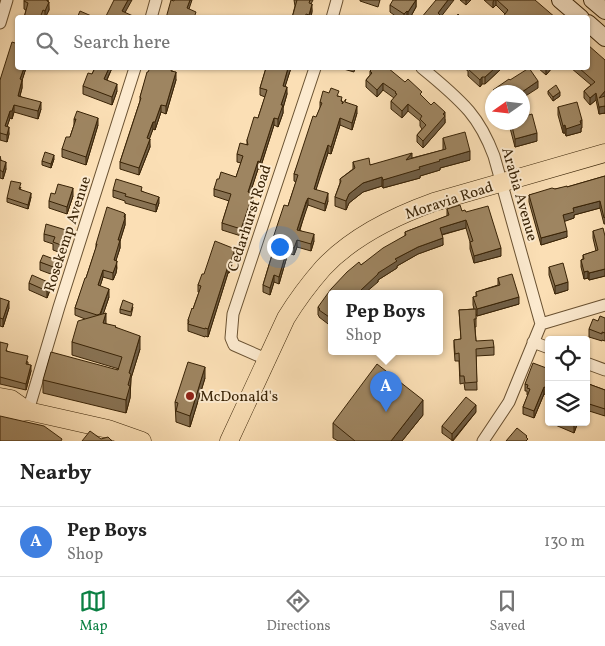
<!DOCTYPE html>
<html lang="en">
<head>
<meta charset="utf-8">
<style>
  :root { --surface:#fff; --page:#f6f6f6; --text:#222; --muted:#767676; --line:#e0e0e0; --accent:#0b8043 }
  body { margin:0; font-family:Vollkorn,serif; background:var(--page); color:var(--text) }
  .controls { position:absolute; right:15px; bottom:15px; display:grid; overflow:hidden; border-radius:5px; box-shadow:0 1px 4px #0004 }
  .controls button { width:45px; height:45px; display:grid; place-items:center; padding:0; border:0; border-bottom:1px solid var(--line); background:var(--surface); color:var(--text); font:25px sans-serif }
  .compass { position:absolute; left:485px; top:85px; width:45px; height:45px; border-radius:50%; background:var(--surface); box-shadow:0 1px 4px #0004; rotate:256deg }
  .you { position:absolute; left:279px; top:246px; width:18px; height:18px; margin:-12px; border:4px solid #fff; border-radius:50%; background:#1a73e8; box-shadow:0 0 0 8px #1a73e833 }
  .badge { display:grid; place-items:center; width:32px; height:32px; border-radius:50%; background:var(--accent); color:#fff; font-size:16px; font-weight:700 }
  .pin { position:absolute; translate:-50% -41px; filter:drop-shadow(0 1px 2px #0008) }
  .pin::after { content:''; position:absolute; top:26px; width:18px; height:15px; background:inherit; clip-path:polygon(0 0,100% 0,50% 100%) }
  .popup { position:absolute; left:328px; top:290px; width:115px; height:65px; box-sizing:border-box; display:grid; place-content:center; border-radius:5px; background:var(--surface); filter:drop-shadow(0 1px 4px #0005); font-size:16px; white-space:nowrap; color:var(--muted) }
  .popup b { font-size:19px; color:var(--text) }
  .popup::after { content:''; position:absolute; left:50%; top:100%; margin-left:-10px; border:10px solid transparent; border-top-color:var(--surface) }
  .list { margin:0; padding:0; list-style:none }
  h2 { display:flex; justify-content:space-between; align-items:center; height:65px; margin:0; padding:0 20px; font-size:21px }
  h2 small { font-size:16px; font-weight:400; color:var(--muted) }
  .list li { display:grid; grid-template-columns:32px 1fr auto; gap:15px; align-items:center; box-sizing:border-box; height:70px; padding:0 20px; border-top:1px solid var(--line) }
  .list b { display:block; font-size:19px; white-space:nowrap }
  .list p { margin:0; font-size:16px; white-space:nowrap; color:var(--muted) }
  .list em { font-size:16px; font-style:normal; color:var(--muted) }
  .icon { flex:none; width:28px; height:28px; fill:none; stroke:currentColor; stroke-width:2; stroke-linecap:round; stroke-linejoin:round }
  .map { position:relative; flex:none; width:605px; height:441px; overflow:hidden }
  .search { position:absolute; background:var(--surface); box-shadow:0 1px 4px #0004; left:15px; right:15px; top:15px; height:55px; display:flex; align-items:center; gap:12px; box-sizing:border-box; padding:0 18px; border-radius:5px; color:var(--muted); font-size:19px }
  .sheet { height:135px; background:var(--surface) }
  nav { display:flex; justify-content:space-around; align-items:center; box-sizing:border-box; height:70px; border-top:1px solid var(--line); background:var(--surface); font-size:14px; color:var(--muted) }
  nav a { display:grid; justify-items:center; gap:2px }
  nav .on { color:var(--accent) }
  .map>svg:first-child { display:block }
</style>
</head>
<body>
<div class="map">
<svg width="605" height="441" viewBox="0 0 605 441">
  <rect width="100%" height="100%" fill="#fbdfb5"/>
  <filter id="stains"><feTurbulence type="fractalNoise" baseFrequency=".004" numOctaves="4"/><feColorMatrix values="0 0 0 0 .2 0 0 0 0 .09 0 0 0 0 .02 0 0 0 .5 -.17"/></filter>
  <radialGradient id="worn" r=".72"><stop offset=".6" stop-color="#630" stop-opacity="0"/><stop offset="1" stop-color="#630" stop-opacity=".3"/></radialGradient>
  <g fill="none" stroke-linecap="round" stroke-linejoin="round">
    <defs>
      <path id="street" d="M151,18L156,0
        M332,18L337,0
        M0,23L7,0
        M422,68C438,81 455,95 469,111C480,124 488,140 494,156L541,324
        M541,324L605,305
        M533,342L549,348
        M266,359L234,345L231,338L233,314L315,68
        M586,363L605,370
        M28,411L59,307L135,68
        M483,441L509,402L541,324"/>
      <path id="secondary" d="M560,0L581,18
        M592,0L605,11
        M588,23L605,38"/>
      <path id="primary" d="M0,397L11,399L28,411L108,429L142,441
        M0,413L7,414L28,411
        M229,441L286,318C297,300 309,284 323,268C352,237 395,216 434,202L605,153"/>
    </defs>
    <!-- street casing -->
    <use href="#street" stroke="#6a5232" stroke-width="13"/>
    <!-- secondary casing -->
    <use href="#secondary" stroke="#392306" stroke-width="18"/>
    <!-- primary casing -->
    <use href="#primary" stroke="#392306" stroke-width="19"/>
    <!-- street -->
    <use href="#street" stroke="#fceacf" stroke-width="11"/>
    <!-- secondary -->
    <use href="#secondary" stroke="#fceacf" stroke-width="16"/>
    <!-- primary -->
    <use href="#primary" stroke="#fbdfb5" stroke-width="18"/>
  </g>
  <!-- wall -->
  <path fill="#887253" stroke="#392306" d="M48,0L49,10L45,18H24L26,10L24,9V1Z
    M294,0H313L311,4L312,11L311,18H292L295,6Z
    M360,0H380L378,7L360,1Z
    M416,0V7L410,18H398L390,12V5Z
    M460,0H471L466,5Z
    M484,0H535L505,14L496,5L493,8Z
    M18,25V36H16V28Z
    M605,60V114V113L599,114L596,100L590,105L584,98V91L591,85L571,68H588Z
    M18,68H26L22,80V88L20,96L41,109L38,119L14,112L12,119L10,118L7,126L9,134L7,142L0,140V80Z
    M95,68H112L107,80L117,91L112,105L83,94V86L92,74Z
    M266,68H291L285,86L287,94L283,108V113L278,127L274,125L260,169H258L250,193L253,201L241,236L222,230V223L229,201L214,196V189L219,179L236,177L241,163L237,162V154L247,144V140L258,118L265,97L260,95V88Z
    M340,68H355L354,72Z
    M464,68H505L503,69L502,68L485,84H482L480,87L468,76V71Z
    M538,68H552L546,75Z
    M173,71L176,80L166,114L161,112L155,130L153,129L149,139L150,147L139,175L120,169V162L140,101V97L148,72Z
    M370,71L422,96L445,119V123L423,148L417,142V135L422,129L420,126V121L408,111L402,118L391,109V101L394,98L383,90L377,97L366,87V80L370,75Z
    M548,91L560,96L553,101L548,94Z
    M339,96L343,103H346L357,113L352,130L340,125L331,154L328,153L320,176L316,189L328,201L325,211L308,205L306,209L300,230L314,241L311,251L297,247L294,255L288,253L279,284L274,282L270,295L263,292V285L274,248H272V241L288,206L296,182L294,181V174L320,108V102Z
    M558,107L582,128H581V132L566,136L565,133H563L558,115Z
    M74,119L98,125L86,165L62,157V149L70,137L74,125Z
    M510,122H522L537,141L515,147L510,128Z
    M443,138L470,160L440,168V170L420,176V178L383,188L382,186L363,192L349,203L346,210L335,206V197L340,183V179L353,169V162L370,165L412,158L443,150Z
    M0,156L1,160L6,169L3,179L0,178Z
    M54,159L51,168L42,165V161Z
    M605,176V224H604L600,208L574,215V218L564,221L567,237L541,245L529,202V195L555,189L567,187Z
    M21,187L20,189L31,197L28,209L7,202V198Z
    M113,190L142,191L159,203L156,212L125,203V201L113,197Z
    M55,194L73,196L67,214L49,208V201Z
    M447,209L462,211L466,212L501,256L474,263L470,249V242L466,228L442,235L443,245L418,254L397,266V268L378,280V282L332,293V327L319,317V316L318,315V307L361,265L405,236V232L447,216Z
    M125,214V225L120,241V248L116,260L117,268L116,273L113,280L103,277L100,286L109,297L103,314L106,324L116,327L140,349L131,378L130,398L126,413L43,393V380L118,370L119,369L72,355V342L85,319L75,315V308L86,278L96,248V244Z
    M66,231L68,239L65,248L63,247L61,253L53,250V244L44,241V234Z
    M593,231L605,236V276L589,280L588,278L584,279L581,267V260L583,259V255L596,251L593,238Z
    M235,256L229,273H228L208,337L205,336V337L188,331V320L193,309L199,292H198V285L204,274Z
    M40,262L59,268L56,276L40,270Z
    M549,267L568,290L555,294L549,275Z
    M498,278L519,304L477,316L476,314V327H475L476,341L494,347V355L476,356L477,390H465L464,383L460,384L459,361H455L454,347V340L461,339L459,310L474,309L473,305V297H476V292L498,285Z
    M29,283L50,290L47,298L29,290Z
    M0,298L9,308L3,327L0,326Z
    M133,307L131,316L120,313V309Z
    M605,318V341L602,340V341L589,337V329Z
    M0,342L7,351L28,362V364L31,371L26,390L0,384Z
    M549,369V396L544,394L534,418L523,414V407L528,395H527V391H525V384Z
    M205,378L190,427L176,422L175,402Z
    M586,383L605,390V416L586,410Z
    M476,412L453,441L442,433V426Z
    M423,415L402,441H338L333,438V423Z
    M553,422H578L574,433L553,424Z"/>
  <!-- shaded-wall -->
  <path fill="#6f5d44" stroke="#392306" d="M47,0H48V4L49,2V10L45,18V11Z
    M128,0H132L122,18V11Z
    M190,0H192L187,15V8Z
    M416,0V7L410,18H408V12Z
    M448,0H454L440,18L438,13Z
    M466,0H471L466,5Z
    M494,0H496V5L493,8V2Z
    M312,4V11L311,18H309Z
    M407,11V18H404V14Z
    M24,68H26L20,87V79Z
    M109,68H112L104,86V79Z
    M288,68H291L283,93V86Z
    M495,68H502L485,84V77Z
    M546,68H552L546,75Z
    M176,72V80L166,114V106Z
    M482,77V84L480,87V80Z
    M22,80V88L18,103V96Z
    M538,81V88L524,97V102L522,103V92Z
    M383,83V90L377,97V90Z
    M117,84V91L112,105V97Z
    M287,87V94L283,108V113L278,127V119L281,105Z
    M605,91V98H599Z
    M560,92V96L553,101V97Z
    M596,93V100L590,105V98Z
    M41,102V109L38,119V111Z
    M408,104V111L402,118V111Z
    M14,105V112L12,119V111Z
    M161,105V112L155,130V122Z
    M357,106V113L352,130V123Z
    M605,106V113L599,114V107Z
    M10,111V118L5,133V126Z
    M445,112V123L423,148V141Z
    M98,118V125L86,165V157Z
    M274,118V125L260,169V162Z
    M340,118V125L331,154V147Z
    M582,120V128H581V132L566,136V129Z
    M153,122V129L147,146V138Z
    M565,125V133H563V126Z
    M9,127V134L7,142V135Z
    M537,133V141L515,147V139Z
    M150,139V147L139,175V168Z
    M328,145V153L314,196V189Z
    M470,151V160L440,168V170L420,176V178L383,188V180L439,160Z
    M412,153V162L406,160Z
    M54,155V159L51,168V164Z
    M258,161V169L248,200V192Z
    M6,162V169L3,179V172Z
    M382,177V186L363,192L349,203L346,210V201L349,194L363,183Z
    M73,188V196L67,214V207Z
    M31,193V197L28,209V205Z
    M328,193V201L325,211V204Z
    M253,194V201L241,236V229Z
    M159,197V203L156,212V205Z
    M308,198V205L297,237V230Z
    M600,201V208L574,215V218L563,222V215L573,208Z
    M125,214V225L120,241V248L114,267V260L118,240Z
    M466,220V228L440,235V228Z
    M567,231V237L541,245V238Z
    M68,232V239L65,248V240Z
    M314,234V241L311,251V244Z
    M443,238V245L418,254L397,266V268L378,280V282L365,293H359L360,291L378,273L395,259L418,247Z
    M63,239V247L61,253V245Z
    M297,240V247L294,255V248Z
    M288,246V253L279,284V277Z
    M501,248V256L474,263V256Z
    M235,249V256L229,273V266Z
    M59,261V268L56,276V268Z
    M117,261L116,273L113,280V273Z
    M228,266V273L208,337V329Z
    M605,269V276L589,280V273Z
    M103,270V277L98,293V285Z
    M588,271V278L584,279V272Z
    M274,275V282L270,295V288Z
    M568,282V290L555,294V286Z
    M50,283V290L47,298V291Z
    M109,289V297L100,324V316Z
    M519,297V304L477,316V309Z
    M9,301V308L3,327V319Z
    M106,313V326L103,323Z
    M140,336V349L131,378L130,398L126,413V400L129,373Z
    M31,365V371L26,390V384Z
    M205,367V378L190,427V416Z
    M544,387V394L534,418V411Z
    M423,400V415L402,441H391Z
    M476,405V412L452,441V434Z
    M575,422H578L574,433V426Z"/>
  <!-- building -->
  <path fill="#9e8561" stroke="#392306" d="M24,0H47V1L49,2L45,11L43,10L40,18H24L28,3L24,1Z
    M114,0H128L122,11L133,16L132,18H105Z
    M171,0L174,1V0H190L187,8L196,12L194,18H166Z
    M297,0H310L309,3L312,4L309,15L306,14L305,18H292Z
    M393,0H416L408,12L407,11L404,14L390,5Z
    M436,0H448L438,13L443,18H421Z
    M497,0H535L556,18H502L508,10Z
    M80,11L96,18H77Z
    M458,14L462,18H455Z
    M12,42L18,44V68H24L20,79L22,80L18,96L41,102L38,111L14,105L12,111H10L5,126L9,127L7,135L0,133V80Z
    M588,45L605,60V91L599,98L605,96V107V106L599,107L596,93L590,98L584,91L595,82L579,68H588Z
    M95,68H109L104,79L117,84L112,97L83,86L88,73L92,74Z
    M150,68H172L171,71L176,72L166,106L161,105L155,122H153L147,138L150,139L139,168L120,162L141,98L140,97L147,72H148Z
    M266,68H288L283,86L287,87L281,105H283L278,119L274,118L260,162L258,161L248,192L253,194L241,229L222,223L231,194L214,189L217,179H219L221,172L236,177L243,156L237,154L240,143L248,145L247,140L254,117L258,118L267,90L260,88Z
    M373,68H388L405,82L408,79L422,92L420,94L431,105L434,102L445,112L443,114L445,116L423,141L417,135L426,125L420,119L422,116L408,104L402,111L391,101L397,94L395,93L396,92L383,83L377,90L366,80L372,73L370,71Z
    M470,68H495L485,77H482L480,80L468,69Z
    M529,68L538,81L522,92H494H495L493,90L509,79L510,80Z
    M556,85L560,92L553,97L548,91Z
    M331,88L339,91L337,96L342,97L341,101L343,102L342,104L346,99L345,102L357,106L352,123L340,118L331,147L328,145L320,169L314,189L328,193L325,204L308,198L306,202L297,230L314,234L311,244L297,240L294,248L288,246L279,277L274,275L270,288L263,285L276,242L272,241L284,205L288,206L298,175L294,174L313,116L316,117L322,103L320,102L323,91L329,93Z
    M577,102L582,120L580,121L581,124L566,129L565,125L563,126L558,107Z
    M77,111L98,118L86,157L62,149L66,137H70L76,119H74Z
    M532,114L537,133L515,139L511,122H522V117Z
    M465,132L470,151L439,160L440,161L419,167L420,169L383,180L382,177L363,183L349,194L346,201L335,197L341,181L340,179L355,168L353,162L369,158L370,165L412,153L406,160L446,149L443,138Z
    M45,152L54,155L51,164L42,161Z
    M0,160L6,162L3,172L0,170Z
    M605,176V217L604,218L600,201L573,208L574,212L563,215L567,231L541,238L529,195L552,188L555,189L567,186V187Z
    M116,179L142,187L141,191L159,197L156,205L125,196L126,194L113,190Z
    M11,181L21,183L19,189L31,193L28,205L7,198Z
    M58,184L73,188L67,207L49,201L51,193L55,194Z
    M460,205L462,211L465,210L466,212L488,206L501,248L474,256L470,242L473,241L466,220L440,228L443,238L418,247L395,259L397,261L378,273V274L360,291L361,292L359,293H332V319L319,310L320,309L318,307L331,289L347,272L359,262L361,265L383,248L406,235L405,232L449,215L447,209Z
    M107,207L124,213L125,214L124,217L125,218L118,240H120L114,260L117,261L116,265L113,273L103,270L98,285L109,289L100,314L97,315L75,308L85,278H86L97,244H96Z
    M46,224L66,230V231L68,232L65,240L63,239L61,245L53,242L55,237L44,234Z
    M603,228L605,236V269L589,273L588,271L584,272L581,260L584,259L583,255L598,250L593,231Z
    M215,241L235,249L229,266H228L208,329L205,328V329L188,324L189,321L188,320L192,308L193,309L199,292L201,286L198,285L202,274H204Z
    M43,255L59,261L56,268L40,262Z
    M563,263L568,282L555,286L549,267Z
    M512,274L519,297L477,309L473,297L477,296L476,292L500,285L498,278Z
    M32,275L50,283L47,291L29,283Z
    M0,298L9,301L3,319L0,318Z
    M123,300L133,304L131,312L120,309Z
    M476,309V319H474L476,341L493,340L494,347L476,349L477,382L465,383L464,376H460L459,353L455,354L454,340L461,339L459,310Z
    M106,313L103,323L116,326L115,327L140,336L129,373L131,374L128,385L130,386L126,400L43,380L51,352L118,370L122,357L72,342L78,321Z
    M600,316L605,318V333L602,332V334L589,329L593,319L598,321Z
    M0,342L8,344L6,351L28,356L26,364L31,365L26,384L0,377Z
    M188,362L205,367L190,416L176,411L178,403L175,402Z
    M533,363L549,369V389L544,387L534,411L523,407L530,389L527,388L528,385L525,384Z
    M377,364L423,400L391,441H355L333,423Z
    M586,383L605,390V409L586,403Z
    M466,397L476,405L452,434L442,426Z
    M0,416L44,426L62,439L61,441H0Z
    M565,422H575L574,426Z
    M517,428L527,436L526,437L528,439L526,441H506Z
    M90,431L101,439L108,437L112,441H82Z"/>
  <!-- markers -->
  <circle fill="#8f2418" stroke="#fceacf" stroke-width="2" cx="190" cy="396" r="5"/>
  <g text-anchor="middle" stroke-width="4" stroke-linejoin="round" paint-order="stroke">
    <!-- street labels -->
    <g font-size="15" fill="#392306" stroke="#fceacf">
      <text transform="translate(520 194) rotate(74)" y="5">Arabia Avenue</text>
      <text transform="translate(449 200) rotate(-18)" y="5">Moravia Road</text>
      <text transform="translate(249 218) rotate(-72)" y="5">Cedarhurst Road</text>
      <text transform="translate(67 234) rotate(-72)" y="5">Rosekemp Avenue</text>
    </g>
    <!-- poi labels -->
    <g font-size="15" fill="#392306" stroke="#fceacf" text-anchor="start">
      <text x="200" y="401">McDonald's</text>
    </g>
  </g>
  <rect width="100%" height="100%" filter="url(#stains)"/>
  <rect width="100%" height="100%" fill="url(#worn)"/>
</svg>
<div class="controls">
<button><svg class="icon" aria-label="locate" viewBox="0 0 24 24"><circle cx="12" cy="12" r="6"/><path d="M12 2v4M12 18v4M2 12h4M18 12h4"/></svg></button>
<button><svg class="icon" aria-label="layers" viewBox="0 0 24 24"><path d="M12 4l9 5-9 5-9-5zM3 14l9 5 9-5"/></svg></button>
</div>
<svg class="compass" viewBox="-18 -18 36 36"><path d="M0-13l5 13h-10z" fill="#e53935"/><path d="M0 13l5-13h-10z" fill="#767676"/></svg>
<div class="you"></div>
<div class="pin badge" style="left:386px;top:412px;background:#3f7fe0">A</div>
<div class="popup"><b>Pep Boys</b>Shop</div>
<div class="search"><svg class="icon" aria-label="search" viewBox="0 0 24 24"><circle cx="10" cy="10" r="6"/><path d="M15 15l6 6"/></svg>Search here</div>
</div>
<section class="sheet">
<h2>Nearby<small></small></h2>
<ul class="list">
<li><span class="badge" style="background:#3f7fe0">A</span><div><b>Pep Boys</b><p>Shop</p></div><em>130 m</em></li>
</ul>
</section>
<nav>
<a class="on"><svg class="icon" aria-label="map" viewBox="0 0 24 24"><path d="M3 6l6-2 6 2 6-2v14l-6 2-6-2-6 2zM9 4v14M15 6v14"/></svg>Map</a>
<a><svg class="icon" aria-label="directions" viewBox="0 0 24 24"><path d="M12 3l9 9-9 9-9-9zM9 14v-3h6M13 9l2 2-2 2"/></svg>Directions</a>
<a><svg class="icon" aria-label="saved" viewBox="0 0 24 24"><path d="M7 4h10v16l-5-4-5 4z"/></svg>Saved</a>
</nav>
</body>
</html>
